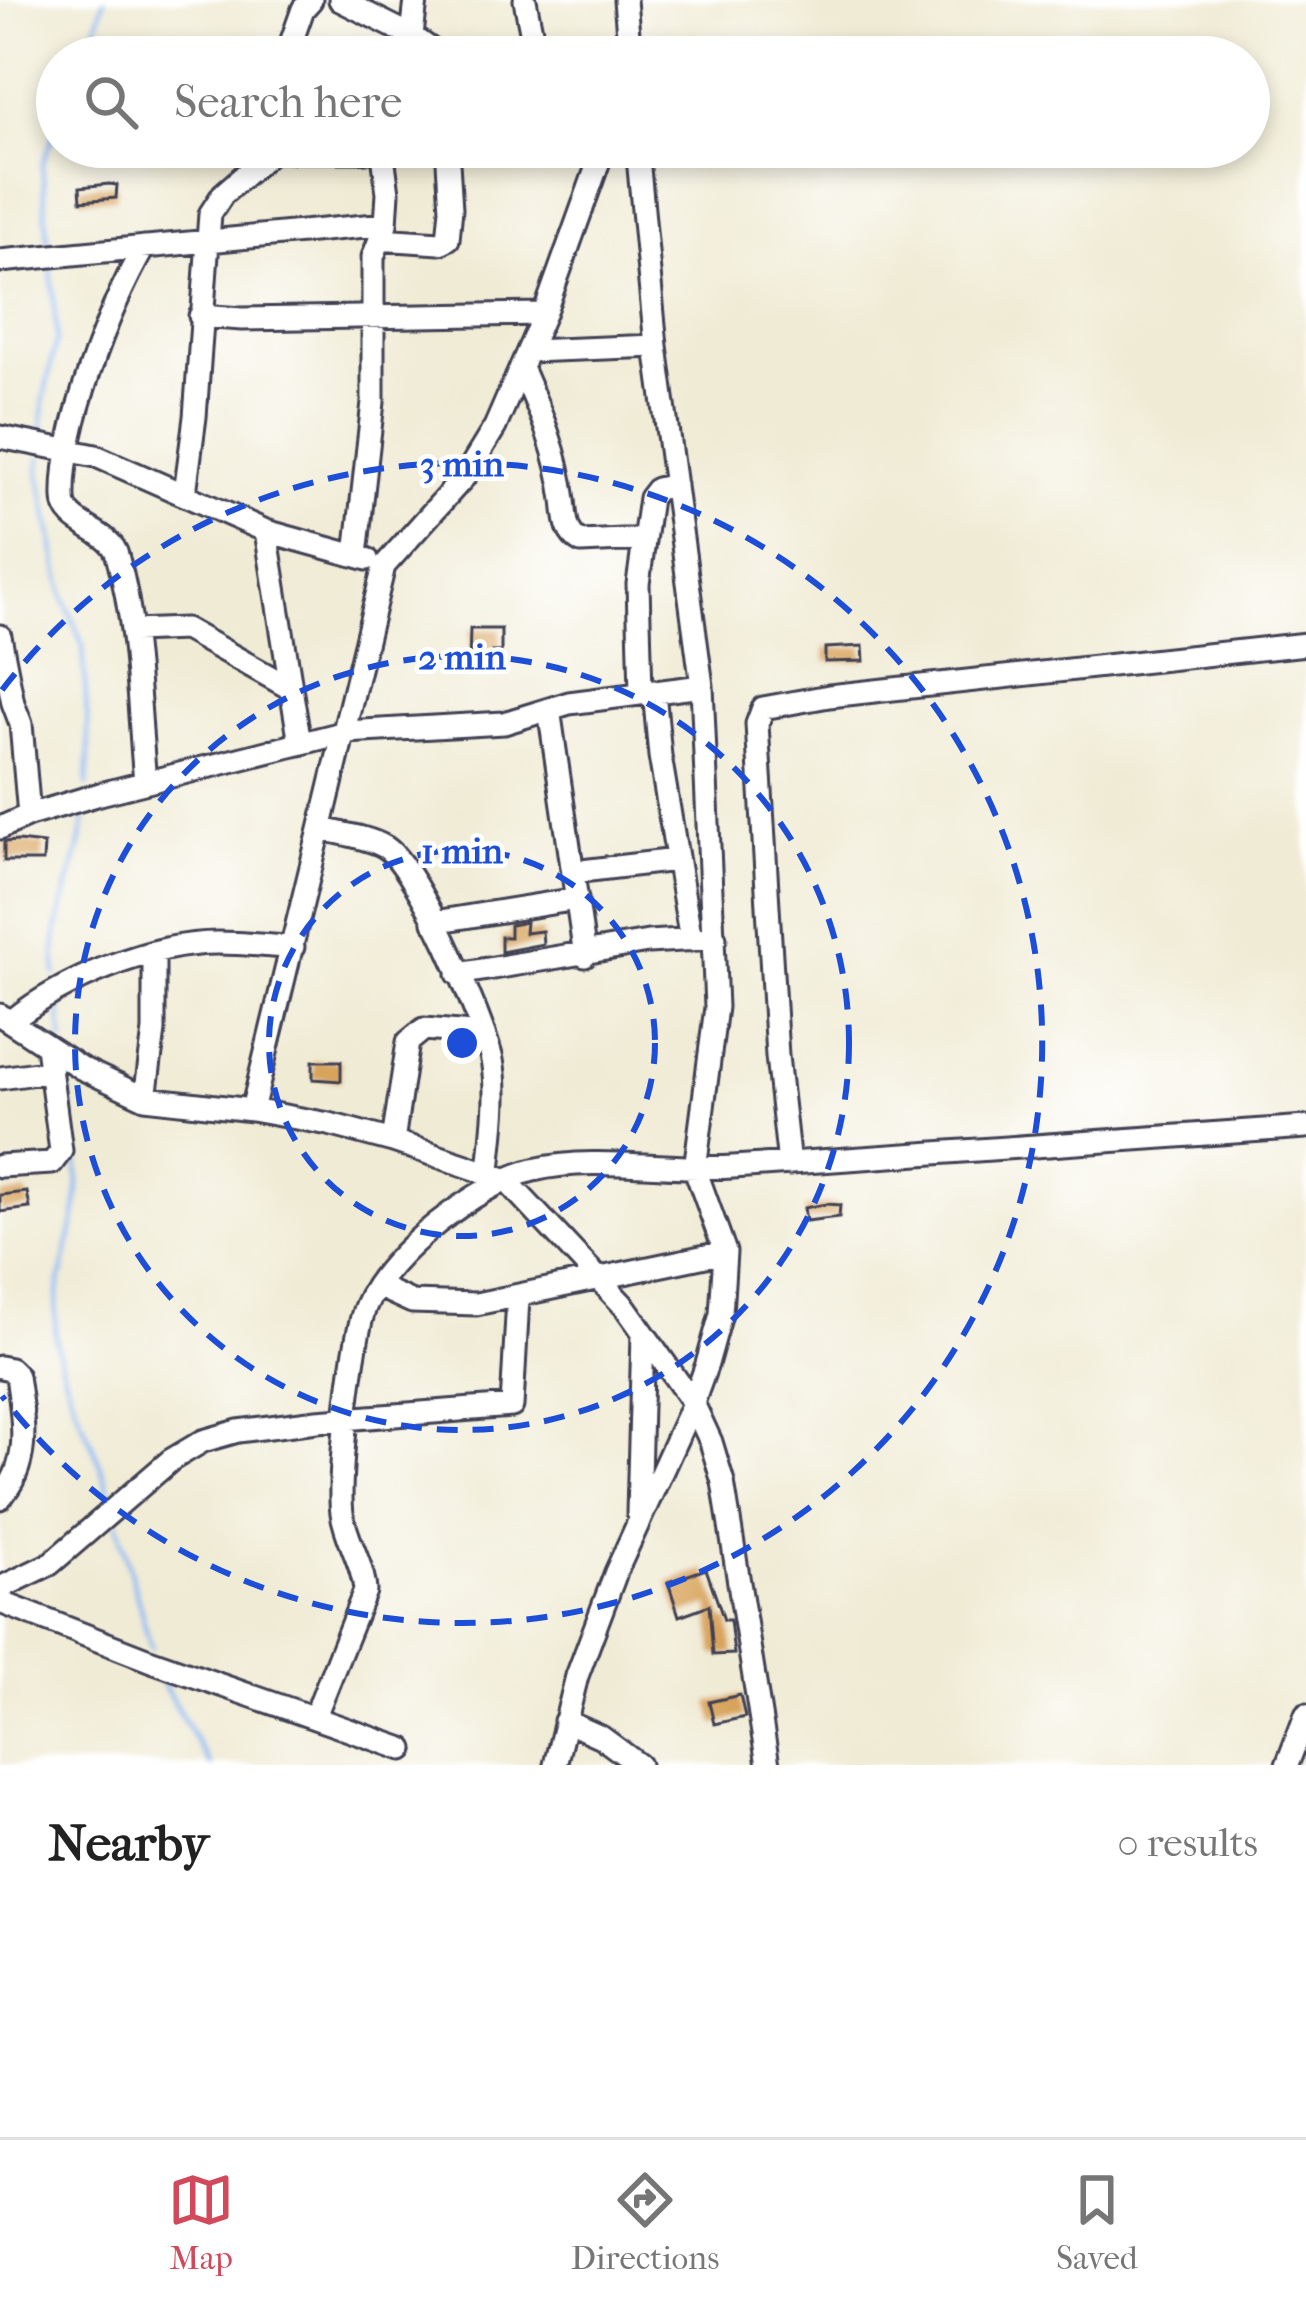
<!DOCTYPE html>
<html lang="en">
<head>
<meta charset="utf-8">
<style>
  :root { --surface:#fff; --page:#f2f2f2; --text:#222; --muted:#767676; --line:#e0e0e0; --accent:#d1495b }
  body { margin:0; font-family:"IM FELL French Canon",serif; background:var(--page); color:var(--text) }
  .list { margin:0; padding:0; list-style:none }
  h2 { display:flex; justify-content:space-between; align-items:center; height:156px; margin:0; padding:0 48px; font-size:51px }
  h2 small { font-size:39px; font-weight:400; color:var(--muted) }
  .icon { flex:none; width:66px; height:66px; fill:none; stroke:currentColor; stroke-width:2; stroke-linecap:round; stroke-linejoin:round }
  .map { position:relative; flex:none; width:1306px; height:1765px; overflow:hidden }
  .search { position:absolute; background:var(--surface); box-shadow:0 6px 18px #0003; left:36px; right:36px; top:36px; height:132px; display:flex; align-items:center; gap:30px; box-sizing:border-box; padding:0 42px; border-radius:66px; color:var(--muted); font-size:45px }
  .sheet { height:372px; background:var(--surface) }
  nav { display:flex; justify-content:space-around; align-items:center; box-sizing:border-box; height:168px; border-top:3px solid var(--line); background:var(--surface); font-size:33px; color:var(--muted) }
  nav a { display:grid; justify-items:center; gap:6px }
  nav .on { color:var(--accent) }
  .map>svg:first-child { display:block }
</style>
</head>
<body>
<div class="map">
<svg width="1306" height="1765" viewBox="0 0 1306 1765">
  <rect width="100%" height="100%" fill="#fff"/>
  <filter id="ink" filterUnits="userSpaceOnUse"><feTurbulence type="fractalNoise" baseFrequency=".00833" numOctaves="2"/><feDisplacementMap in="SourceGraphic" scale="24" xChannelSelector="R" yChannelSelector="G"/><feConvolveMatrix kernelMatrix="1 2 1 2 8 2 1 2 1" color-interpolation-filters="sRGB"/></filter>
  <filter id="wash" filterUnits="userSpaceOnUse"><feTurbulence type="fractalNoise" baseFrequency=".004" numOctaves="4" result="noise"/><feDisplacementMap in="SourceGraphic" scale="48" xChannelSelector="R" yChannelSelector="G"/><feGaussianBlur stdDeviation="2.7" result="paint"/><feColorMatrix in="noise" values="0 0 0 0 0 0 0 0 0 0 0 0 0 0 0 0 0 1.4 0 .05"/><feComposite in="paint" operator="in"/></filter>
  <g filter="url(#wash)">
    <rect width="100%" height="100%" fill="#f0ebd4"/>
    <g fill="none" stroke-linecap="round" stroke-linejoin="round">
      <!-- stream -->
      <path stroke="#89b8f4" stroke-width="4.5" d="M88,57L104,0
        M48,243L42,165L57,124
        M42,430L44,398L57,337L51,270
        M40,457L39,471L64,598L83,646L89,750L87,785
        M56,974C49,917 81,868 85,812
        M59,1003L63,1040
        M67,1075C71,1113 81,1166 77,1203C71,1250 51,1292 56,1339C63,1395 96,1441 110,1495
        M117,1523L151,1648
        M159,1677L210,1765"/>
    </g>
    <g id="blocks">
      <!-- building -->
      <path fill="#d8a35a" d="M109,184L117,185L116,198L81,201L80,187Z
        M470,629H501V652H492V666L469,665Z
        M863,646L864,661L825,662V648Z
        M18,841L44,844L43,861H4V842Z
        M526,922L525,933L542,931L543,944L501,952V937H510V925Z
        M313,1061H341V1081L313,1079Z
        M27,1192L30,1208L0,1212V1195Z
        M826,1204L840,1205L839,1217L806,1221L804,1208Z
        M706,1569L724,1620H730L734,1654L713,1655L709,1605L679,1616L668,1582Z
        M740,1695L745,1717L714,1724L709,1702Z"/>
    </g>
  </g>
  <g filter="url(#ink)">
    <use href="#blocks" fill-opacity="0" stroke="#414052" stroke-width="3"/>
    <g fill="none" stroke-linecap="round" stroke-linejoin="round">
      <defs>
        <path id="minor" d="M340,0L412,36L442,57
          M525,0L536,57
          M625,0L630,57
          M286,57L303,9L311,0
          M399,57L412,36L416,0
          M272,151H382
          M380,239L440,243L448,239L451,209L447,147
          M144,247C109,308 62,428 64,498C64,526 110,529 117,555C138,629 138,706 145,782
          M0,261L386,224
          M200,316L242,319L544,314
          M529,351L656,346
          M522,370C541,413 558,453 564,500C566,517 565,533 581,542L644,539
          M0,437L96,456L266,531L367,559
          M185,493L195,417L210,214L223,194L277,147
          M266,531L300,744
          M356,555L373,402V257L386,224L388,193L382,147
          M133,631L185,629L290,688
          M0,636L13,703L21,724L29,815
          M654,691L660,756L691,940
          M641,692L638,584L650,498L657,489L675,485
          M549,709L585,956
          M0,828L29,815L100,794L346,732L504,723L569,703L702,686
          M322,829C342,834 368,837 385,847C417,866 483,1020 492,1060C499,1096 492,1135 489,1171
          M573,872L676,860
          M434,922L577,899
          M458,974L648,942L715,938
          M0,1015L81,1068L145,1098L252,1110L329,1124L393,1141L505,1179L626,1308L693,1403L711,1442L723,1482L768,1765
          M13,1020C64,979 152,943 218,943C243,943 268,946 293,947
          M0,1078L51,1071
          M145,1098L154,1031V955
          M252,1110L384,566L465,476L495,427L544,314L604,147
          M393,1141L408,1042L424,1029L483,1034
          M789,1164L777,1056L757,724L763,708L829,696L1306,644
          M0,1166L52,1163L61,1151L47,1046
          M377,1286L412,1302L476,1304L725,1252
          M0,1367L10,1369L17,1376C23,1419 32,1464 0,1498
          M638,1513L643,1334
          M0,1588L50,1564L171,1460L203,1441L238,1431L317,1421L512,1406L518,1298
          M0,1602L149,1660L403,1749
          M315,1716L365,1591C363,1563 346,1540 342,1513C337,1480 353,1335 366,1305C387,1254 479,1183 533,1170C597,1155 667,1171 733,1167C924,1155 1115,1141 1306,1127
          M565,1721L601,1737L639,1765
          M555,1765L577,1676L616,1572L693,1403L707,1364L721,1314L725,1252L695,1169L716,1007L702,686L656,346L637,147
          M1287,1765L1306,1715"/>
      </defs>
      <!-- minor casing -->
      <use href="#minor" stroke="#414052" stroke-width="27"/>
      <!-- minor -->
      <use href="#minor" stroke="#fff" stroke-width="21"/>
    </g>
  </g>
  <!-- distance rings -->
  <g fill="none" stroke="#1d4ed8" stroke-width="6" stroke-dasharray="21 15">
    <circle cx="462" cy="1043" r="193"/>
    <circle cx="462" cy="1043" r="387"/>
    <path d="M2 690A580 580 0 1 1 2 1396"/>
  </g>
  <circle cx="462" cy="1043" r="18" fill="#1d4ed8" stroke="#fff" stroke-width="6"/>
  <g font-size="36" text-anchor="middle" font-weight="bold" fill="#1d4ed8" stroke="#fff" stroke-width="9" stroke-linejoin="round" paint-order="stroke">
    <text x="462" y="476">3 min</text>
    <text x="462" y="669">2 min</text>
    <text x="462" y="863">1 min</text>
  </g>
</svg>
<div class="search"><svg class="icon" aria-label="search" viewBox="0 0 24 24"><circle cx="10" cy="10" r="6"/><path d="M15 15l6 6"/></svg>Search here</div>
</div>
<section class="sheet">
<h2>Nearby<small>0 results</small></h2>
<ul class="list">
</ul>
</section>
<nav>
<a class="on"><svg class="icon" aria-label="map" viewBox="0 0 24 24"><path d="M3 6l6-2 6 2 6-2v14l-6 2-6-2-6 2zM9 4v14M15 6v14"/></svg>Map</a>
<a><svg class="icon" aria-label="directions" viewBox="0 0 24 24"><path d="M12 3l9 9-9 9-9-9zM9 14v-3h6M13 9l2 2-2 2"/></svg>Directions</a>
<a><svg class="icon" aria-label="saved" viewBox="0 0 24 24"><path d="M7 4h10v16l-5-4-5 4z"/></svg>Saved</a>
</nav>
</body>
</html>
